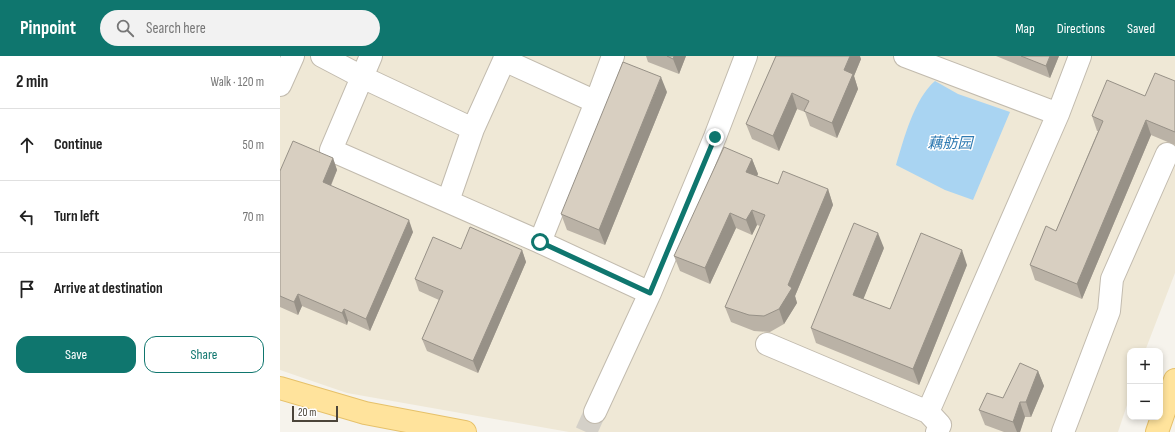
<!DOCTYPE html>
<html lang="en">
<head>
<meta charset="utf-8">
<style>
  :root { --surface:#fff; --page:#f2f2f2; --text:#222; --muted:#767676; --line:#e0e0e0; --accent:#0f766e }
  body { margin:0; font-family:"Sofia Sans Condensed","Noto Sans SC",sans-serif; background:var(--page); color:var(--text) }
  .controls { position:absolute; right:12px; bottom:12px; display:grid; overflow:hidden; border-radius:8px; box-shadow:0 2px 6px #0003 }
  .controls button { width:36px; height:36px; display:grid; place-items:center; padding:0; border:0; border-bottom:1px solid var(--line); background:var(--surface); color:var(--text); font:20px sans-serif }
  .scale { position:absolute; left:12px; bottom:10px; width:46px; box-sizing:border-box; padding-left:4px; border:2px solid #4b4439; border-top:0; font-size:11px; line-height:14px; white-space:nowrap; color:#4b4439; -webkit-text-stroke:3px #fff; paint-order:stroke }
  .stop { position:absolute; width:12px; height:12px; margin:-9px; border:3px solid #0f766e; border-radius:50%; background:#fff }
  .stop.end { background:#0f766e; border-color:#fff; box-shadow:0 1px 4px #0008 }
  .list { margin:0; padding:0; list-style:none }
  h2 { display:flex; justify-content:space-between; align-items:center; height:52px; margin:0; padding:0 16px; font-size:17px }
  h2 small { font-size:13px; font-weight:400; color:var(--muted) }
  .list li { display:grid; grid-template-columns:26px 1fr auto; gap:12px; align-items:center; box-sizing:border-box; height:72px; padding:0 16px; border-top:1px solid var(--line) }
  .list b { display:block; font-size:15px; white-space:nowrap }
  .list em { font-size:13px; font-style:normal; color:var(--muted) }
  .actions { display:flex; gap:8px; padding:12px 16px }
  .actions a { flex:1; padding:9px 0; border:1px solid var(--accent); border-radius:12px; text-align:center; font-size:14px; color:var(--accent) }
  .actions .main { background:var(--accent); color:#fff }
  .icon { flex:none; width:22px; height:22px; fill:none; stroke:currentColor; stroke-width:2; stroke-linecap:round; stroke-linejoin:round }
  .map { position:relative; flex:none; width:895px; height:376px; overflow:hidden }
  header { display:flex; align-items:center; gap:24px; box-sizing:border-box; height:56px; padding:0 20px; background:var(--accent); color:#fff }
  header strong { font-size:19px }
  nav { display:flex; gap:22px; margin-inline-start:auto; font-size:14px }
  .search { width:280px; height:36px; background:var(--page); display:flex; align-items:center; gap:10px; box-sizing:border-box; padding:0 14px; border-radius:22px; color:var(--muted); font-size:15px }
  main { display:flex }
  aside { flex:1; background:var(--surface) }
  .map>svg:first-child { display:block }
</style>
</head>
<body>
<header>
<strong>Pinpoint</strong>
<div class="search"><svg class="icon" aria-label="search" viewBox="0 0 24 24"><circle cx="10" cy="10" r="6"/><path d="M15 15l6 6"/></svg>Search here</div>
<nav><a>Map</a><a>Directions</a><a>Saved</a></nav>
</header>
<main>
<aside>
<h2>2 min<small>Walk · 120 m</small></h2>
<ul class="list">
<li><svg class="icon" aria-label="ahead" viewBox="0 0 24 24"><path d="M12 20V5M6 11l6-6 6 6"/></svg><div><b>Continue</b></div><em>50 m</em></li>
<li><svg class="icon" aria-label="left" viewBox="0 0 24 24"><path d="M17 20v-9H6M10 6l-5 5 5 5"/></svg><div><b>Turn left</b></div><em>70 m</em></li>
<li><svg class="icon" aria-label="arrive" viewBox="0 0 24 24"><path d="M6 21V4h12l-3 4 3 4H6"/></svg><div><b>Arrive at destination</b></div></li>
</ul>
<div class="actions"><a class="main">Save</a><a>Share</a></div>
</aside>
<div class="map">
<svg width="895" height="376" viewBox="0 0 895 376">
  <rect width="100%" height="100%" fill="#f6f3ec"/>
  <!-- education -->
  <path fill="#efe8d6" d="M0,0H895V217L865,295H850V340L838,376H289L67,337L0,314Z"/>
  <!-- water -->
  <path fill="#a9d4f2" d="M655,25L678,38L730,56L693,144L665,134L616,109C624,83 634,43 655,25Z"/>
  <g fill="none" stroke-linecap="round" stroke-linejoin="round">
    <!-- minor-tunnel -->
    <path stroke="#d4d0c8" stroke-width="22" stroke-dasharray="22 11" stroke-linecap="butt" d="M306,376L315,356"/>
    <defs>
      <path id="minor" d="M42,0L82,21L193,73
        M91,0L51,94L260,186
        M333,0L316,46L260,186L370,237
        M625,0L778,58
        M224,4L316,46
        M0,29L13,0
        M168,145L193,73L226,0
        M487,288L648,356
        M315,356L370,237L435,81L466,0
        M657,376L660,369L648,356L778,58L800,0
        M783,376L829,255L832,223L887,98"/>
      <path id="major" d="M0,332L85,357L185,376
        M877,376L895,324"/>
    </defs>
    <!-- minor casing -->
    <use href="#minor" stroke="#c2bbae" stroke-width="24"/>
    <!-- major casing -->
    <use href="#major" stroke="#e6c16a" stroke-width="24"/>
    <!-- minor -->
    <use href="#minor" stroke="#fff" stroke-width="22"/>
    <!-- major -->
    <use href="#major" stroke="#ffe39c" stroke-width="22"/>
  </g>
  <!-- wall -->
  <path fill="#bab2a6" d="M366,0H406L399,18L368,6Z
    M496,0L581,3L574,20L578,33L557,82L530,70L525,56L517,53L499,95L472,83L466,68Z
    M716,0H779L770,22Z
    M895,25V89L871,79L802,243L755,224L750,209L776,175L818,75H817L812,60L865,40Z
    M387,36L325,189L287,174L281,158Z
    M53,102L57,114L51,130L133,176L90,275L68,265L67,269L22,250L18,259L0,251V115Z
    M472,103L478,118L477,120L498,128L548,133L553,149L515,240L517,247L504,268L490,276L474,275L451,266L445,251L480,170L477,169L472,179L456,172L430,228L400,215L394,200Z
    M604,192L583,243L610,253L687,209L639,329L536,287L531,272Z
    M242,194L246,206L198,317L147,295L142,283L159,244L139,235L135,223Z
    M758,315L764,330L751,361H745L740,376H724L705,369L699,354L723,342Z"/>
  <!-- shaded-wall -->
  <path fill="#979187" d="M394,0H406L399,18L393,3Z
    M570,0H580L581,3L574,20L578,33L557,82L552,67L564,14Z
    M770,0H779L770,22L766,10Z
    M381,21L387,36L325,189L319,174Z
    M512,37L517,53L499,95L493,80Z
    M866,64L871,79L802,243L797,228Z
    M53,102L57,114L47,138L43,126Z
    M472,103L478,118L472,131L466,116Z
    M548,133L553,149L515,240L517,247L504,268L499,253L508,229Z
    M472,154L477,169L472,179L466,164Z
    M450,157L456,172L430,228L425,212Z
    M129,164L133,176L90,275L86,263Z
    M598,177L604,192L579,254L573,239Z
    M242,194L246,206L198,317L193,305Z
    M682,194L687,209L639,329L633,313Z
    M18,238L22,250L18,259L14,246Z
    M64,253L68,265L67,269L62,257Z
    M758,315L764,330L751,361L746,346Z
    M740,346L745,361L740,376H737L733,366Z"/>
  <!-- building -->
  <path fill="#d8cfc1" stroke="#979187" d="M387,0H394L393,3Z
    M496,0H570L564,14L573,18L552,67L524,55L529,45L512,37L493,80L466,68Z
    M741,0H770L766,10Z
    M343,6L381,21L319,174L281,158Z
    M875,17L895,25V76L866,64L797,228L750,209L766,170L776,175L823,65L812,60L827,24L865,40Z
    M13,85L53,102L43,126L129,164L86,263L64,253L62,257L18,238L14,246L0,240V115Z
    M444,91L472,103L466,116L498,128L503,115L548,133L508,229L512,232L499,253L484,260L469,259L445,251L485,159L472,154L466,164L450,157L425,212L394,200Z
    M574,167L598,177L573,239L610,253L641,177L682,194L633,313L531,272Z
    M190,171L242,194L193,305L142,283L163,235L135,223L153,181L181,193Z
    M740,307L758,315L746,346H740L733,366L699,354L707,337L723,342Z"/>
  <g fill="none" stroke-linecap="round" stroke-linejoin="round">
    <!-- route -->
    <path stroke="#0f766e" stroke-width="5" d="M260,186L370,237L435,81"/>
  </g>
  <g text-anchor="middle" stroke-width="3" stroke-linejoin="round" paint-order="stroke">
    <!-- water labels -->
    <g font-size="15" font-style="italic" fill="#2e7ab2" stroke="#fff">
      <text x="670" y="92">藕舫园</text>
    </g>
  </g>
</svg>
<div class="controls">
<button>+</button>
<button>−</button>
</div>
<div class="scale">20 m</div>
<div class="stop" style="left:260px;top:186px"></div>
<div class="stop end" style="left:435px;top:81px"></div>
</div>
</main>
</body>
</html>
